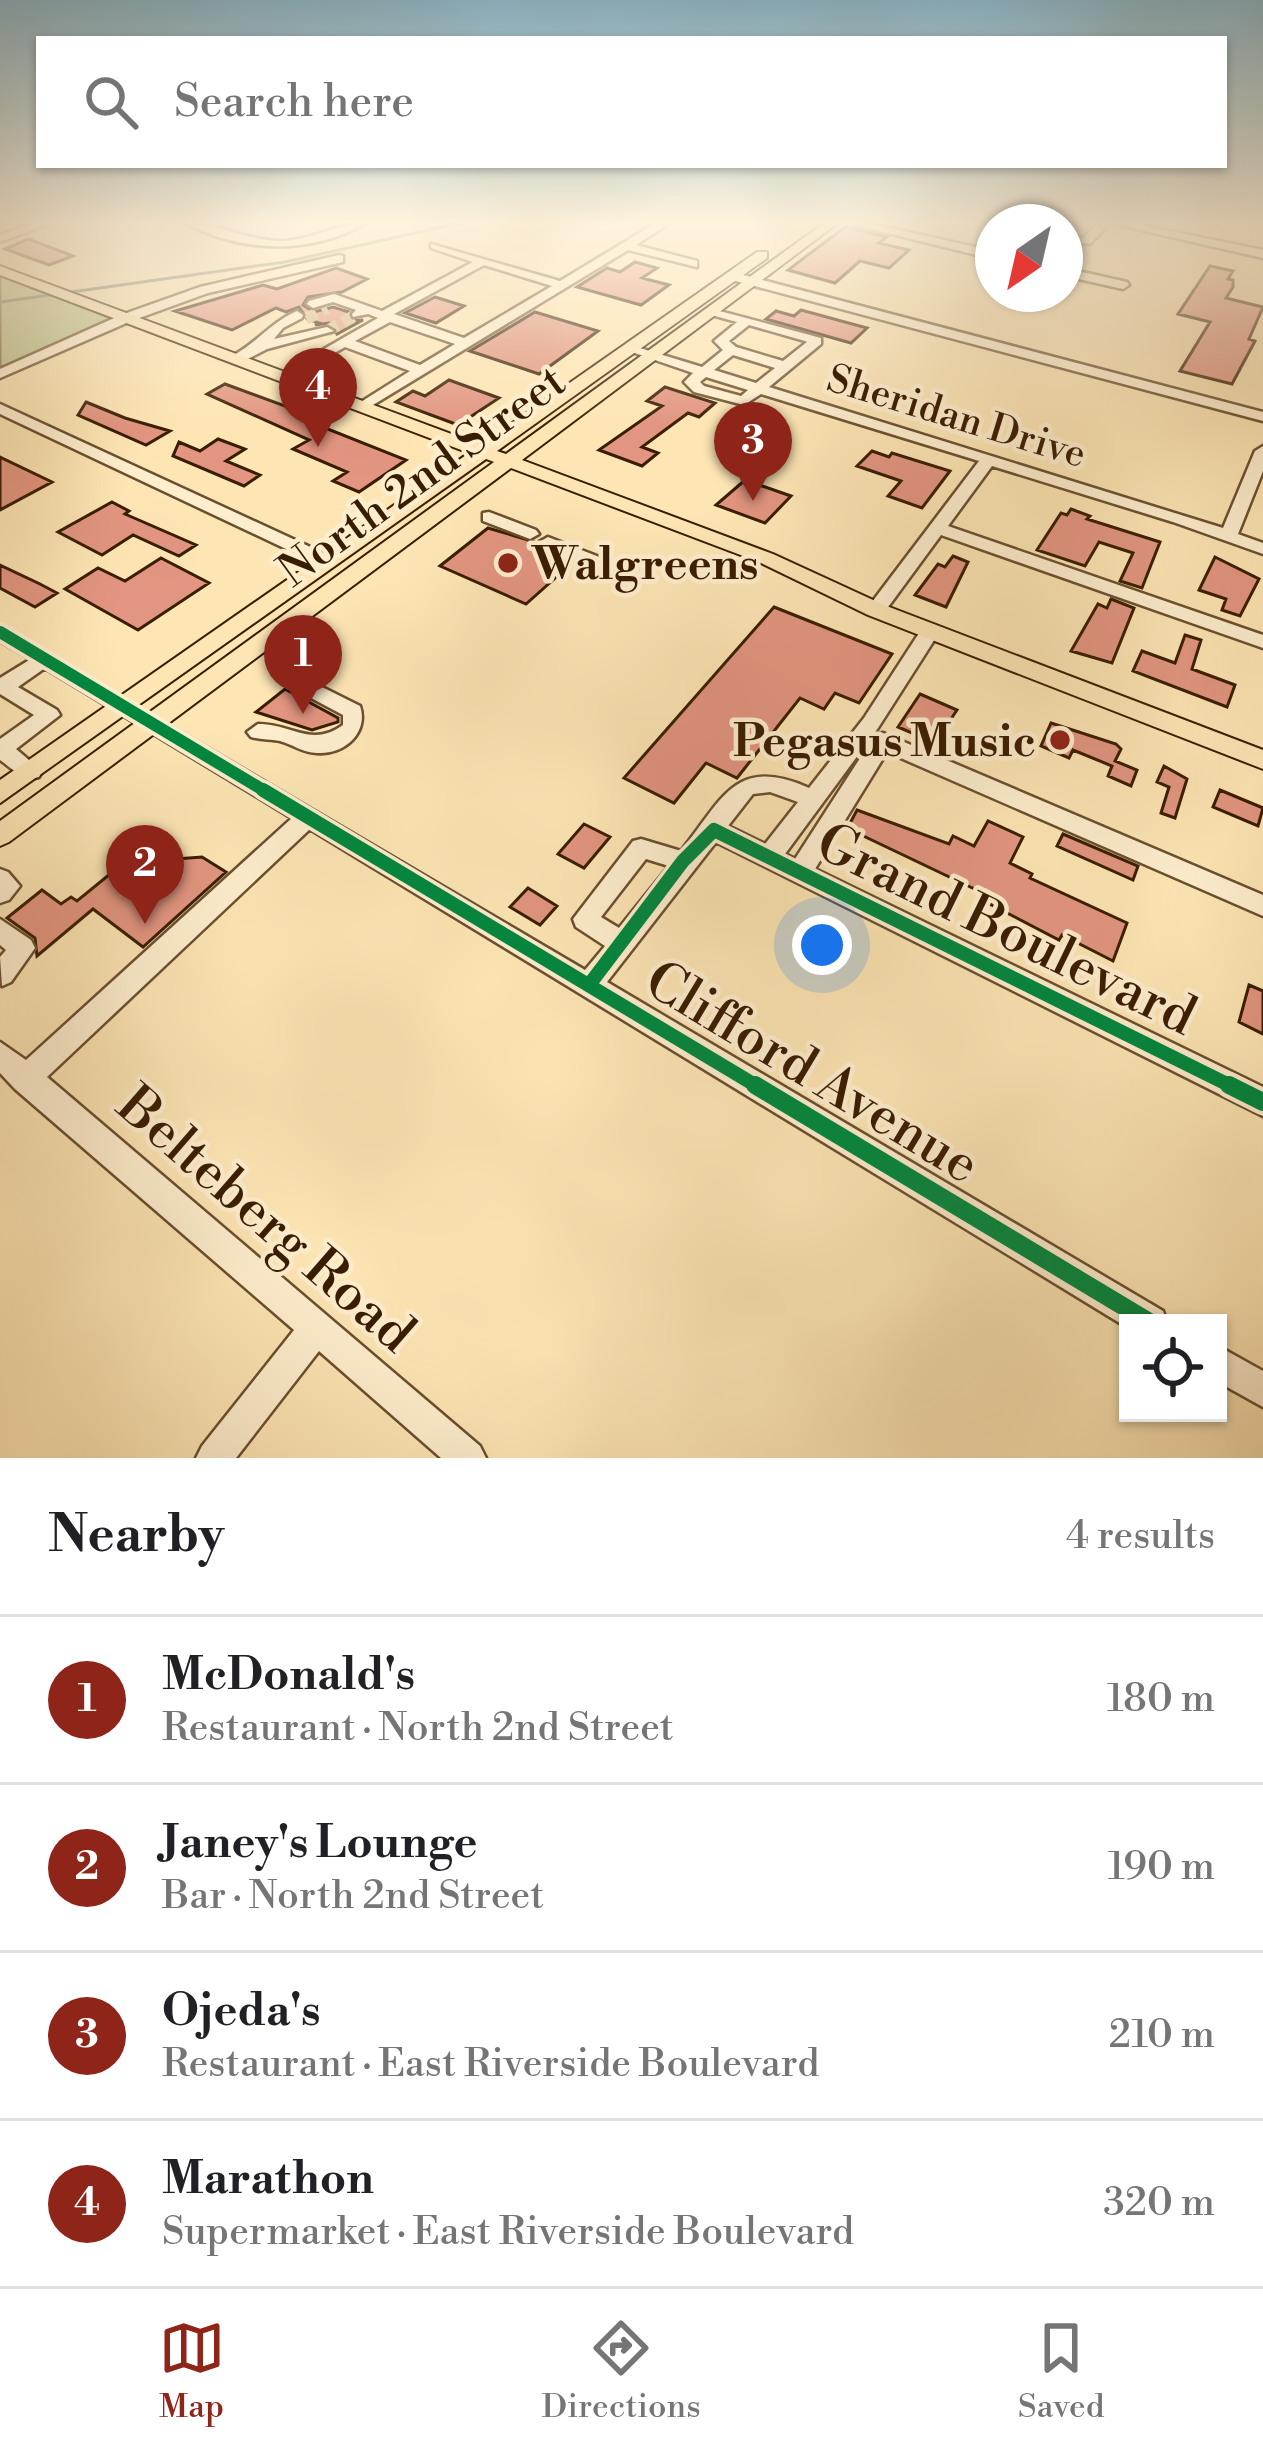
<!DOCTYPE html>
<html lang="en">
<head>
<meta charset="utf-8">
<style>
  :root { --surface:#fff; --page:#f2f2f2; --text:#202124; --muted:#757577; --line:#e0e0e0; --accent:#8f2418 }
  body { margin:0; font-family:"Libre Bodoni",serif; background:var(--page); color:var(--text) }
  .controls { position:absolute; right:36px; bottom:36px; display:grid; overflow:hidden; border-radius:0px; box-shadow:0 3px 9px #0004 }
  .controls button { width:108px; height:108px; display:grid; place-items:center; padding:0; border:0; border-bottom:3px solid var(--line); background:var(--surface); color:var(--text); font:60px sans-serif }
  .compass { position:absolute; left:975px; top:204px; width:108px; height:108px; border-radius:50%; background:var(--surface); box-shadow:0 3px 9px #0004; rotate:214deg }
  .you { position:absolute; left:822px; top:945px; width:42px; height:42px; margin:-30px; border:9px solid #fff; border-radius:50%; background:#1a73e8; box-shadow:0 0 0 18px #1a73e833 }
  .badge { display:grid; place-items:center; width:78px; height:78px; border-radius:50%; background:var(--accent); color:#fff; font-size:39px; font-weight:700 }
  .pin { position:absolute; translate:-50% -99px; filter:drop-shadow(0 3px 6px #0008) }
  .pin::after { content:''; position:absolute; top:63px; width:42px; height:36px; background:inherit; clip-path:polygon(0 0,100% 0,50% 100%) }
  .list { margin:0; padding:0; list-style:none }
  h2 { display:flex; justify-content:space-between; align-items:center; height:156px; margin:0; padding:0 48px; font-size:51px }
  h2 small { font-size:39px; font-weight:400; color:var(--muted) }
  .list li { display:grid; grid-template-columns:78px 1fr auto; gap:36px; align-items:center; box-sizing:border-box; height:168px; padding:0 48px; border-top:3px solid var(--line) }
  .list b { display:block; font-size:45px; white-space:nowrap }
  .list p { margin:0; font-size:39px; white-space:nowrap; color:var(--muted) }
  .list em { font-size:39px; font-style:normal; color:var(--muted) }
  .icon { flex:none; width:66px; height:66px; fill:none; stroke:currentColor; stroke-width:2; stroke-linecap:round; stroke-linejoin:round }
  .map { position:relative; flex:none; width:1263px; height:1458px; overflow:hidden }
  .search { position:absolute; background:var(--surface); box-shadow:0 3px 9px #0004; left:36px; right:36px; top:36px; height:132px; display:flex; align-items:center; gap:30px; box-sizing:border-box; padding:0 42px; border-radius:0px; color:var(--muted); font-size:45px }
  .sheet { height:828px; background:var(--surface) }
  nav { display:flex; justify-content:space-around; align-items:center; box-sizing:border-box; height:168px; border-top:3px solid var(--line); background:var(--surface); font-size:33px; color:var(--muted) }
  nav a { display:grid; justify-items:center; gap:6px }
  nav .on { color:var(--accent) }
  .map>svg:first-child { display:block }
</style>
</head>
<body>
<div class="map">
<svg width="1263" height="1458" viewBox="0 0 1263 1458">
  <rect width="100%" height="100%" fill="#fde5b4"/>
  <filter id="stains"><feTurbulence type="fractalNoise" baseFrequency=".00167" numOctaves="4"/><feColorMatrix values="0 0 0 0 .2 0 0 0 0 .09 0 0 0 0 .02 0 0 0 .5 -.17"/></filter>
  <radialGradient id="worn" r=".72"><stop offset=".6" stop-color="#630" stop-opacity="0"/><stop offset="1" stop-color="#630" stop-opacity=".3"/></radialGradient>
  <!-- green -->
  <path fill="#bec58e" stroke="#7c7148" stroke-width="3" d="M0,270L126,318L0,374Z"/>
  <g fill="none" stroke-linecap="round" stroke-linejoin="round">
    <!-- stream -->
    <path stroke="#777f65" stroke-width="3" d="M0,302L285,262L460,223"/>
  </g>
  <!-- building -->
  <path fill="#e29580" stroke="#391d01" stroke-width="3" d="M845,227L887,237L879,243L909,250L889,268L860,261L835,283L788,270Z
    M28,239L34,241L73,256L49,265L5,249Z
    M635,262L657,268L642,278L669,285L641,305L577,287L607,268L620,272Z
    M1210,266L1233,271L1228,279L1233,280V287L1226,298L1263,307L1249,339L1255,341L1232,384L1180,371L1210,322L1178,314Z
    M336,268L367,279L342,292L308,297L303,305L314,312L333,307L349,312L351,321L363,320L337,334L329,323L315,325L319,323L307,319L299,307L286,312L276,308L232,330L175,311L263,285L277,289Z
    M435,297L464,306L436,323L405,313Z
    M801,310L867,328L851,343L766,319L776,311L794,316Z
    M535,312L598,331L539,374L470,351Z
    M449,380L499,398L458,425L396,402L413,391L425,396Z
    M225,384L307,414L300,418L406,460L359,492L333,481L347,472L293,449L309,440L207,394Z
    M665,387L715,403L699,417L688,413L642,447L658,453L642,466L599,450L662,406L647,401Z
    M86,402L125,418L170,431L146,445L78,415Z
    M218,439L245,449L226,461L260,475L244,486L173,456L179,442L200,451Z
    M872,451L889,457L892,453L950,471L922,508L888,496L901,481L857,466Z
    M0,457L52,482L0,510Z
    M745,480L791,496L765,523L716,505Z
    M112,502L129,511L125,514L196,545L179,556L133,535L102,555L58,532Z
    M1071,509L1090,516L1087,519L1160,542L1142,588L1120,581L1133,553L1099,542L1085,566L1037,550L1061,513L1067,515Z
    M488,528L535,542L540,550L572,563L526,604L440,566Z
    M953,556L968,562L946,607L915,595L938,564L945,567Z
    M1215,557L1259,579L1240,616L1222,610L1226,599L1199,590Z
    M161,558L209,583L138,630L65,589L98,568L125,581Z
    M0,565L40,584L57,593L35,607L0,588Z
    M1111,599L1134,608L1112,663L1071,651L1098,604L1107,608Z
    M774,607L892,654L859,703L835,693L824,709L800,698L737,778L706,763L674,803L624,778Z
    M1185,635L1201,640L1192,669L1235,685L1227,707L1133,671L1142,651L1175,663Z
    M285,689L338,718V722L312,730L256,712Z
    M920,694L957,710L935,743L898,727Z
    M1051,723L1116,744L1121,749L1115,761L1137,770L1131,786L1108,776L1112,766L1073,750L1069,758L1041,746Z
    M1164,766L1187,779L1175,818L1161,813L1169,787L1157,782Z
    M1220,790L1263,808L1258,826L1213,807Z
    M857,810L949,844L953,836L974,846L988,821L1023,837L1010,863L1032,874L1030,878L1127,923L1113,961L1062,935L1059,940L986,902L989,896L985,894L855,832L848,827Z
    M584,824L610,837L584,868L558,854Z
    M1063,834L1138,866L1133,880L1057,846Z
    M162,848L176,859L202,857L226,872L143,947L93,909L37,956L35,938L7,918L42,890L61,904L71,897L77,901L115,870L139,866Z
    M528,888L557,906L540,925L510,907Z
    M1249,985L1263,991V1034L1239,1022Z"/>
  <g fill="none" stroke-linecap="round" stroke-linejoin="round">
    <!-- minor-tunnel -->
    <path stroke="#d6bd90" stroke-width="12" stroke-dasharray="12 6" stroke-linecap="butt" d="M306,319L327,308
      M327,331L358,314"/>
    <defs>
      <path id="minor" d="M34,223H51L0,242V235Z
        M186,223C219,223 248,241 281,241C311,241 336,223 366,223C311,255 241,253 186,223Z
        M656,223H670L636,245L697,261V267L628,250L368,408L356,405L410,371L345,347L289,379L277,376L378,318L368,314L353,317L352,314L356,310L333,302L313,308L307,304L309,301L334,294L382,311L473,262L431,248V244L560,281ZM484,265L552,286L464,338L394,314ZM390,322L455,344L420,365L355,341Z
        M847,223H868L993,251V259Z
        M1098,223H1131L1263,250V258L1110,223L1090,244L1065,241V235L1083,238Z
        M339,255L343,256V262L208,293L131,321L0,378V369L121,315L200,287Z
        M1065,268L1127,282L1129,285L1123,289L1065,276Z
        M732,272L1263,412V421L728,279V273Z
        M708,308L821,338V344L769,387L1223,528L1255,451L1263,446V471L1238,534L1263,543V554L1173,522L992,466L948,526L1263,635V648L941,535L883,614H869L867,610L869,606L979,461L761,394L744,405L694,392L684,382L693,373L623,349L630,345L702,367L723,350L714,341L737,322L708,314ZM749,325L805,341L807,342L783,361L736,347L729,341ZM733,355L775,368L756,383L714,370ZM706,377L748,390L741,396L704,386L700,382Z
        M297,311L303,315L302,318L283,328L274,339L327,327L334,331L267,349L242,362H232V356C257,343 271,322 297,311Z
        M0,404L332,557L335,561L326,566L320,565L0,414Z
        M489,512L536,530L539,534L530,539L483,521V513Z
        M548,537L625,567L628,571L625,575H613L542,546L539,542Z
        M930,625L940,631L878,728L785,854L795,859L875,735L883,733L1263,895V916L887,752L815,869L1263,1087V1116L716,842L607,982L1163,1311L1167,1323H1128V1328L310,829L47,1077L480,1446L486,1458H441L319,1351L236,1458H196L202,1446L294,1330L15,1089L0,1073V1042L26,1060L292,818L45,668L18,687L57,710L60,715L16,749L42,771L39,777C23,782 12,768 0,760V739L34,715L0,694V678L31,659L0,641V626L585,970L605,946L576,927L573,919L633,841L641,839L681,851C723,799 735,755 809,788L864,718L923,627ZM770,792L798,802L765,844L728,826L753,794ZM646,859L669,866L619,928L601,917Z
        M290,671L360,706C369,732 345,755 317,753C303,753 292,744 280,741C270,739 260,740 251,737L247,732L258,724C293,724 311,748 343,725V715L283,683L280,678L283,673Z
        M0,869L8,872L20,886L9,900L0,903Z
        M0,919L31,940L35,948L11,982L2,986L0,957L6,950L0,945Z
        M1218,1346L1263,1371V1407L1218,1382Z"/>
      <path id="major" d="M824,223H838L522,460L773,554L884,605L1263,750V769L868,615L759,562L511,468L9,842L0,846V821L494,462L486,459L0,803V780L469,453L0,275V266L481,445L757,252H767V258L497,451L506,454Z"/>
    </defs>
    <!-- minor casing -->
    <use href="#minor" stroke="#6a4f2e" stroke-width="5"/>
    <!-- major casing -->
    <use href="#major" stroke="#391d01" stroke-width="4"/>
    <!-- minor -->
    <use href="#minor" fill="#feeece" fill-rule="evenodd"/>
    <!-- major -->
    <use href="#major" fill="#fde5b4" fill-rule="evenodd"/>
    <defs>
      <path id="cycleway-far2" d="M0,632L268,793"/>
      <path id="cycleway-far1" d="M263,790L760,1088
        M589,985L683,861L714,830L1235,1088"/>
      <path id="cycleway" d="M755,1085L1151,1323
        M1229,1085L1263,1102"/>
    </defs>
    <!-- cycleway-far2 casing -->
    <use href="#cycleway-far2" stroke="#feeece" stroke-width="20"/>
    <!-- cycleway-far1 casing -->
    <use href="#cycleway-far1" stroke="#feeece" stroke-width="21"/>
    <!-- cycleway casing -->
    <use href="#cycleway" stroke="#feeece" stroke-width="26"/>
    <!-- cycleway-far2 -->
    <use href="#cycleway-far2" stroke="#00873e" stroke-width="12"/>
    <!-- cycleway-far1 -->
    <use href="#cycleway-far1" stroke="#00873e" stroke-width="14"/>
    <!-- cycleway -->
    <use href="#cycleway" stroke="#00873e" stroke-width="18"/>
  </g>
  <!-- sky -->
  <linearGradient id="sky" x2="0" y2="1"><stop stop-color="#8bb9ce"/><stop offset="0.52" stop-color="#fef3dd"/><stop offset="1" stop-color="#fef3dd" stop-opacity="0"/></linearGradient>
  <rect width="1263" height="427" fill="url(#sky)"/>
  <!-- markers -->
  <g fill="#8f2418" stroke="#feeece" stroke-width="4.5">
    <circle cx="508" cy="563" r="12"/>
    <circle cx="1060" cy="740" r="12"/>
  </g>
  <g text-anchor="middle" stroke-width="9" stroke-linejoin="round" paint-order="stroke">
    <!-- far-street labels -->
    <g font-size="39" fill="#391d01" stroke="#feeece">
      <text transform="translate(957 415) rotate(17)" y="14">Sheridan Drive</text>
    </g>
    <!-- street labels -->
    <g font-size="45" fill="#391d01" stroke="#feeece">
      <text transform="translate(421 475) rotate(-36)" y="16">North 2nd Street</text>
    </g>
    <!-- poi labels -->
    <g font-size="45" font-weight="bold" fill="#391d01" stroke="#feeece" text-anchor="start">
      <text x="532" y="579">Walgreens</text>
      <text x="1036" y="756" text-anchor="end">Pegasus Music</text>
    </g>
    <!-- near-street labels -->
    <g font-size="54" fill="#391d01" stroke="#feeece">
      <text transform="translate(1007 928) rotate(26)" y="19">Grand Boulevard</text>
      <text transform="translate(813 1071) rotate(31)" y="19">Clifford Avenue</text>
      <text transform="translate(267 1218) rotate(41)" y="19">Belteberg Road</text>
    </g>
  </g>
  <rect width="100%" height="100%" filter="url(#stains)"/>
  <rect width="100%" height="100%" fill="url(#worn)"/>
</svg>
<div class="controls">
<button><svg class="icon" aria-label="locate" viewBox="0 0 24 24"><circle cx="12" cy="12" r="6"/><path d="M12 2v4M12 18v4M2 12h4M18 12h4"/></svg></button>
</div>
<svg class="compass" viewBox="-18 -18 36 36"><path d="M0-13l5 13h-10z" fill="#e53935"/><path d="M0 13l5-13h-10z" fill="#757577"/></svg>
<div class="you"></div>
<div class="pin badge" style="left:303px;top:714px">1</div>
<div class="pin badge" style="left:145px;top:924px">2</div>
<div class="pin badge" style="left:753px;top:501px">3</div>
<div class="pin badge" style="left:318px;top:447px">4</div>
<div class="search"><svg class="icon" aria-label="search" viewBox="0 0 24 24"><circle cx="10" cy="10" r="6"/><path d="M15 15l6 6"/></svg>Search here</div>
</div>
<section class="sheet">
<h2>Nearby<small>4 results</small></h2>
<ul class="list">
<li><span class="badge">1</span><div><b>McDonald's</b><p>Restaurant · North 2nd Street</p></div><em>180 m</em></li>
<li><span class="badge">2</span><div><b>Janey's Lounge</b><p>Bar · North 2nd Street</p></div><em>190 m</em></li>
<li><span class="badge">3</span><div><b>Ojeda's</b><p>Restaurant · East Riverside Boulevard</p></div><em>210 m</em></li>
<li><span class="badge">4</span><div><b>Marathon</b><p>Supermarket · East Riverside Boulevard</p></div><em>320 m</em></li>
</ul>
</section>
<nav>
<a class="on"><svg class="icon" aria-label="map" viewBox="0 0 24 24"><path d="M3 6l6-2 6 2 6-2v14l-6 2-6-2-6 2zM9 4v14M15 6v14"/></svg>Map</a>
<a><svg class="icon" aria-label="directions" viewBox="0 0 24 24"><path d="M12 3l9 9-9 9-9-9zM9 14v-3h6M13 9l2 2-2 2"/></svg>Directions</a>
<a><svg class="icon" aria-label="saved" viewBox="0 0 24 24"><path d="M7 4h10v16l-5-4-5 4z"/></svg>Saved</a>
</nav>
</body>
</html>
